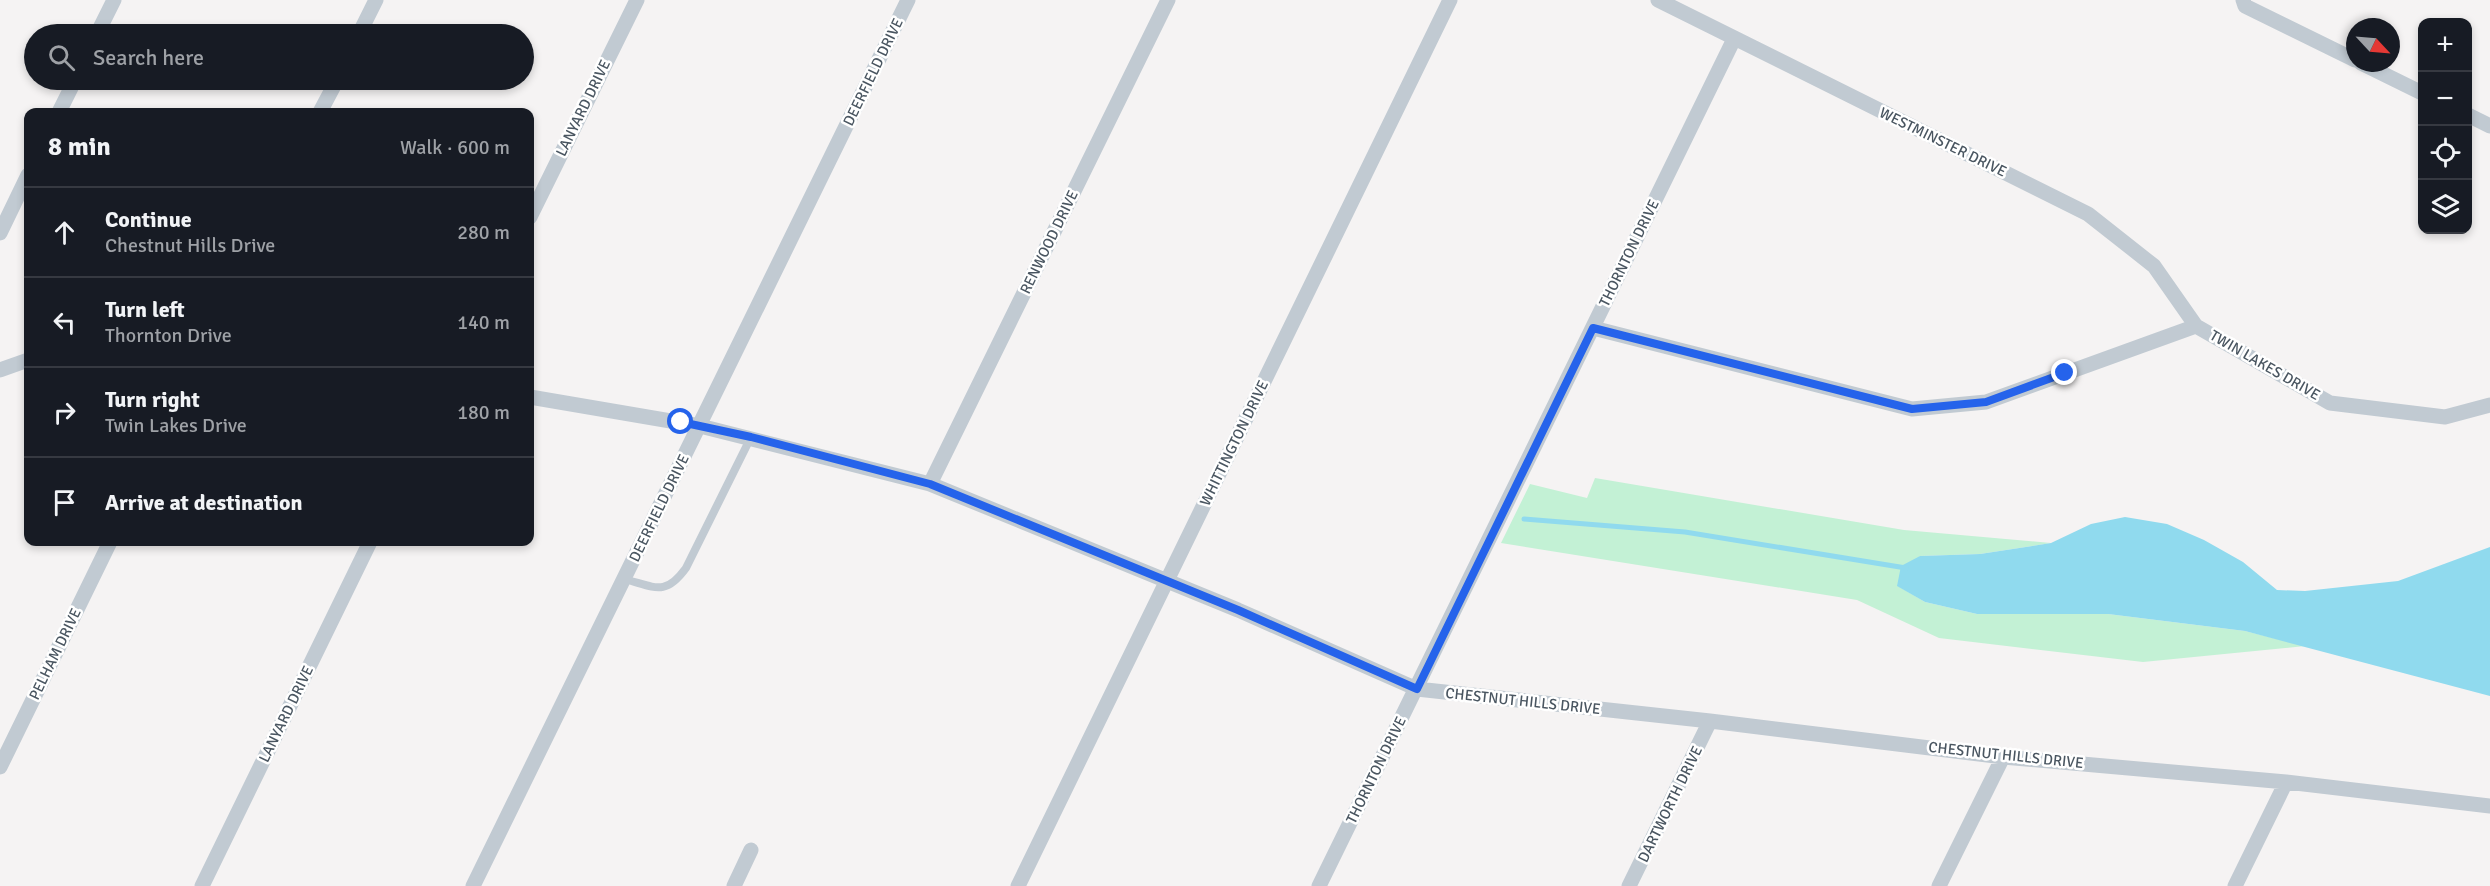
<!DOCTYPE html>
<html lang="en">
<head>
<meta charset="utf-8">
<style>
  :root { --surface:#171b24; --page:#20242c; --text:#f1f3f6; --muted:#9ea1a6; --line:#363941 }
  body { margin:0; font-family:Signika,sans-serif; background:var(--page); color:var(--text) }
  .controls { position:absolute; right:18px; top:18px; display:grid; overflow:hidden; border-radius:12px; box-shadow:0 3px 9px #0003 }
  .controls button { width:54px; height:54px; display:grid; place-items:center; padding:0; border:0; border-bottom:2px solid var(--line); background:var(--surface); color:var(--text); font:30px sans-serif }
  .compass { position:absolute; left:2346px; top:18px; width:54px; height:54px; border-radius:50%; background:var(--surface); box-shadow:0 3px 9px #0003; rotate:116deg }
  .stop { position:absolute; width:18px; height:18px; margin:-14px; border:4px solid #2563eb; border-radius:50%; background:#fff }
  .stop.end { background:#2563eb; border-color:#fff; box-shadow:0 2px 6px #0008 }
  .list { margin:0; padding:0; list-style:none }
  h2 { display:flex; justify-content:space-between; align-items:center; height:78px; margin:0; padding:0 24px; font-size:26px }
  h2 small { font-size:20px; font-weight:400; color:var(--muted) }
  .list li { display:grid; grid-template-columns:39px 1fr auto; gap:18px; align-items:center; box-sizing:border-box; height:90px; padding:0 24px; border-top:2px solid var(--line) }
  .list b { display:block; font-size:22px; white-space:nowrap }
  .list p { margin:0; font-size:20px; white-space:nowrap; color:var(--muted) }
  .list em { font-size:20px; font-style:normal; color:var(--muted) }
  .icon { flex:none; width:33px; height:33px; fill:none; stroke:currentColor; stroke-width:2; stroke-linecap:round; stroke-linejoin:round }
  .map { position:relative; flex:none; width:2490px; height:886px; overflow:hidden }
  .search { position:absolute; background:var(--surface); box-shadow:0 3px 9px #0003; left:24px; top:24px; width:510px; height:66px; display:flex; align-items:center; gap:15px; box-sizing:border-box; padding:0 21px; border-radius:33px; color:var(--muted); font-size:22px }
  .panel { position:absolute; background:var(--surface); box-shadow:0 3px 9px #0003; left:24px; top:108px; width:510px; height:438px; border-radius:12px }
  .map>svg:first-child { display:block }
</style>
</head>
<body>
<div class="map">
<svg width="2490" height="886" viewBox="0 0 2490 886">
  <rect width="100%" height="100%" fill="#f5f3f3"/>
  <!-- green -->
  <path fill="#c3f1d5" d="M1595,478L1904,530L2051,543L1980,554L1920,556L1898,586L1925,602L1977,614H2108L2245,631L2305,646L2143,662L1939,638L1857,600L1501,543L1530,484L1587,498Z"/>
  <!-- water -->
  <path fill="#90daee" d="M2125,517L2167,524L2204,540L2243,562L2277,590L2305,591L2398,581L2490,547V696L2245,631L2108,614H1977L1925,602L1897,586L1901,566L1920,556L1980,554L2051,543L2091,524Z"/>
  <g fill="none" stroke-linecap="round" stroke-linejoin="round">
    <!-- stream -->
    <path stroke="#90daee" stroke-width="5" d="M1524,519L1685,532L1906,568"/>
    <!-- lane -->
    <path stroke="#c1cad2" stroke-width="8" d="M624,579C655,587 665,597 686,568L751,437"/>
    <!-- street -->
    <path stroke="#c1cad2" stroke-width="15" d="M1658,0L2088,214L2154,266L2196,326
      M2243,0L2245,6L2355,60
      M97,34L114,0
      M359,34L376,0
      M2361,63L2422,93
      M59,112L75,80
      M320,112L337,80
      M2468,115L2490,126
      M530,217L637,0
      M0,233L28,175
      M1593,328L1912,409L1986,402L2196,326L2330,403L2445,417L2490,405
      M0,370L28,360
      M530,397L700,426L930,484L1238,610L1417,689L1710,721L2003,757L2286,782L2490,806
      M930,484L1168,0
      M0,767L110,542
      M202,886L370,542
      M473,886L908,0
      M734,886L751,850
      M1018,886L1450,0
      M1319,886L1734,39
      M1629,886L1710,721
      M1939,886L2003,757
      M2235,886L2286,782"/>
  </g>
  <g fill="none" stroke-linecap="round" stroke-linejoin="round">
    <!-- route -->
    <path stroke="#2563eb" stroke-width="8" d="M681,422L751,437L930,484L1238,610L1417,689L1593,328L1912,409L1986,402L2065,373"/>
  </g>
  <g text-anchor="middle" stroke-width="5" stroke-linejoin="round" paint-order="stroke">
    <!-- street labels -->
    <g font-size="15" fill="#4a5661" stroke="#fff">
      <text transform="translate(873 72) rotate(-64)" y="5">DEERFIELD DRIVE</text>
      <text transform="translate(583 108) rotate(-64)" y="5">LANYARD DRIVE</text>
      <text transform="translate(1943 142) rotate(26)" y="5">WESTMINSTER DRIVE</text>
      <text transform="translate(1049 242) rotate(-64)" y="5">RENWOOD DRIVE</text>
      <text transform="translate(1629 253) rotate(-64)" y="5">THORNTON DRIVE</text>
      <text transform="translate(2265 365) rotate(30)" y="5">TWIN LAKES DRIVE</text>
      <text transform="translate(1234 443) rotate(-64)" y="5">WHITTINGTON DRIVE</text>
      <text transform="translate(659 508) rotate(-64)" y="5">DEERFIELD DRIVE</text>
      <text transform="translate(55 654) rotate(-64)" y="5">PELHAM DRIVE</text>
      <text transform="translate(1523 701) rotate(6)" y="5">CHESTNUT HILLS DRIVE</text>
      <text transform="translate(286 714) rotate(-64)" y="5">LANYARD DRIVE</text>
      <text transform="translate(2006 755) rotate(6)" y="5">CHESTNUT HILLS DRIVE</text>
      <text transform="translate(1376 770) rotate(-64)" y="5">THORNTON DRIVE</text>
      <text transform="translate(1670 804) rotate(-64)" y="5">DARTWORTH DRIVE</text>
    </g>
  </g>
</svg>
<div class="controls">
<button>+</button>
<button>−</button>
<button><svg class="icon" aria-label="locate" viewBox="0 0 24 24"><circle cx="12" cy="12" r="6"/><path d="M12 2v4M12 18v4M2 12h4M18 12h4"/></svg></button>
<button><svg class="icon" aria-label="layers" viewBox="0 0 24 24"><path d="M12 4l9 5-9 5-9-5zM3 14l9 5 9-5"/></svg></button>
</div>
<svg class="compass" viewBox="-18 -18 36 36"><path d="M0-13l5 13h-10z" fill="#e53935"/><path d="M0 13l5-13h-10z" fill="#9ea1a6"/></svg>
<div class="stop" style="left:681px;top:422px"></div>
<div class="stop end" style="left:2065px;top:373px"></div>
<div class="search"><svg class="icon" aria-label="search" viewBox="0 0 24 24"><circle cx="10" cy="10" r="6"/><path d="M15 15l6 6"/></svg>Search here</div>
<section class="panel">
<h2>8 min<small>Walk · 600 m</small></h2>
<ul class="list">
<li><svg class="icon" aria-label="ahead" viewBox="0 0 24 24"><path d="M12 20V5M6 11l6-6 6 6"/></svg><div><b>Continue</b><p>Chestnut Hills Drive</p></div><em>280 m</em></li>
<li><svg class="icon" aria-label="left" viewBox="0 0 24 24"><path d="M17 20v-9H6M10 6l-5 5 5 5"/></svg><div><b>Turn left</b><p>Thornton Drive</p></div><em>140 m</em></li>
<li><svg class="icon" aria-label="right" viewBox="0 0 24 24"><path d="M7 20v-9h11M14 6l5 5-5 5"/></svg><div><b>Turn right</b><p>Twin Lakes Drive</p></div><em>180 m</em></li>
<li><svg class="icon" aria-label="arrive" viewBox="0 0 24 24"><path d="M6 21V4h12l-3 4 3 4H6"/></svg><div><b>Arrive at destination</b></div></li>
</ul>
</section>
</div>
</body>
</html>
